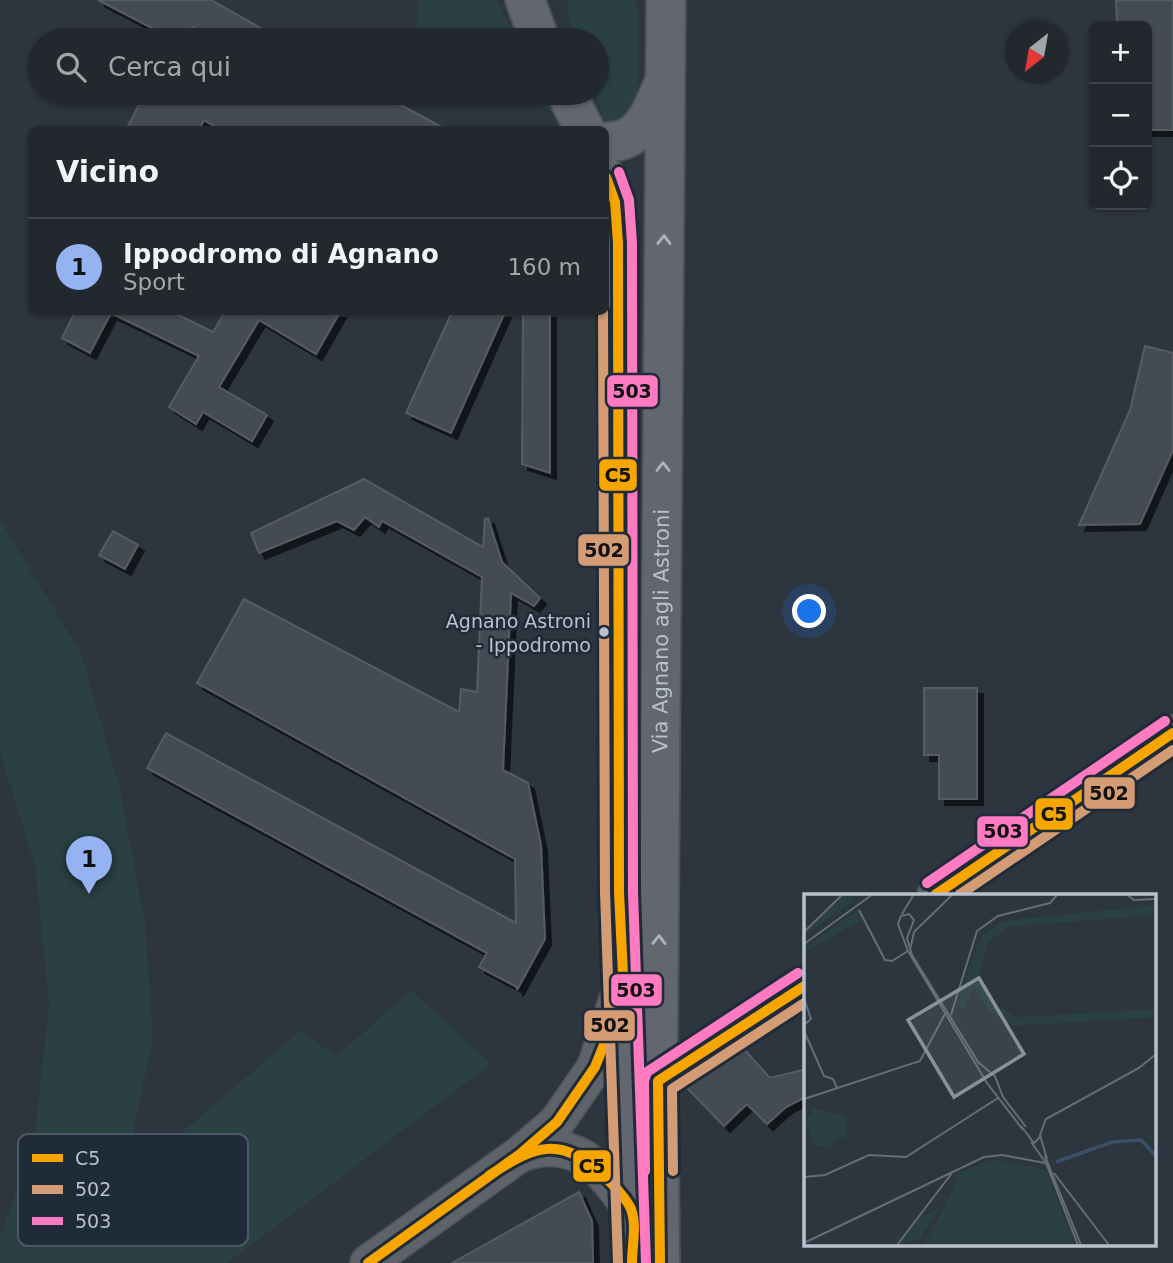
<!DOCTYPE html>
<html lang="it">
<head>
<meta charset="utf-8">
<style>
  :root { --surface:#22282e; --page:#2a3036; --text:#f1f3f6; --muted:#a2a6aa; --line:#3f444a; --accent:#95b2f1 }
  body { margin:0; font-family:"DejaVu Sans",sans-serif; background:var(--page); color:var(--text) }
  .controls { position:absolute; right:21px; top:21px; display:grid; overflow:hidden; border-radius:10px; box-shadow:0 2px 5px #0004 }
  .controls button { width:63px; height:63px; display:grid; place-items:center; padding:0; border:0; border-bottom:2px solid var(--line); background:var(--surface); color:var(--text); font:35px sans-serif }
  .compass { position:absolute; left:1005px; top:21px; width:63px; height:63px; border-radius:50%; background:var(--surface); box-shadow:0 2px 5px #0004; rotate:211deg }
  .you { position:absolute; left:810px; top:612px; width:24px; height:24px; margin:-18px; border:5px solid #fff; border-radius:50%; background:#1a73e8; box-shadow:0 0 0 10px #1a73e833 }
  .badge { display:grid; place-items:center; width:46px; height:46px; border-radius:50%; background:var(--accent); color:#111; font-size:23px; font-weight:700 }
  .pin { position:absolute; translate:-50% -58px; filter:drop-shadow(0 2px 4px #0008) }
  .pin::after { content:''; position:absolute; top:37px; width:24px; height:21px; background:inherit; clip-path:polygon(0 0,100% 0,50% 100%) }
  .list { margin:0; padding:0; list-style:none }
  h2 { display:flex; justify-content:space-between; align-items:center; height:91px; margin:0; padding:0 28px; font-size:30px }
  h2 small { font-size:23px; font-weight:400; color:var(--muted) }
  .list li { display:grid; grid-template-columns:46px 1fr auto; gap:21px; align-items:center; box-sizing:border-box; height:98px; padding:0 28px; border-top:2px solid var(--line) }
  .list b { display:block; font-size:26px; white-space:nowrap }
  .list p { margin:0; font-size:23px; white-space:nowrap; color:var(--muted) }
  .list em { font-size:23px; font-style:normal; color:var(--muted) }
  .icon { flex:none; width:38px; height:38px; fill:none; stroke:currentColor; stroke-width:2; stroke-linecap:round; stroke-linejoin:round }
  .map { position:relative; flex:none; width:1173px; height:1263px; overflow:hidden }
  .search { position:absolute; background:var(--surface); box-shadow:0 2px 5px #0004; left:28px; top:28px; width:581px; height:77px; display:flex; align-items:center; gap:18px; box-sizing:border-box; padding:0 24px; border-radius:38px; color:var(--muted); font-size:26px }
  .panel { position:absolute; background:var(--surface); box-shadow:0 2px 5px #0004; left:28px; top:126px; width:581px; height:189px; border-radius:10px }
  .map>svg:first-child { display:block }
</style>
</head>
<body>
<div class="map">
<svg width="1173" height="1263" viewBox="0 0 1173 1263">
  <defs>
    <filter id="shadow"><feDropShadow dx="6" dy="6" stdDeviation="0" flood-color="#0009"/></filter>
  </defs>
  <rect width="100%" height="100%" fill="#2d353e"/>
  <!-- green -->
  <path fill="#2a4043" d="M419,0H496L518,40H415Z
    M569,0H635L639,14L637,107L609,133L595,93L597,40H576L567,13Z
    M514,93H546L559,116Z
    M0,520L81,653L120,790L145,922L153,1037L123,1183L300,1031L337,1056L411,990L491,1064L227,1263H0V1236L34,1143L49,1003L35,865L0,753Z"/>
  <!-- building -->
  <path fill="#454b52" stroke="#565c64" stroke-width="2" filter="url(#shadow)" d="M98,0H211L282,40H217L193,27L183,40H175Z
    M1116,0H1173V130H1147V26H1117Z
    M145,93H379L447,130H220L204,120L199,130H126Z
    M75,312H172L213,332L225,312H340L316,354L259,320L219,387L267,415L252,441L203,412L196,424L169,407L199,356L111,313L90,353L62,338Z
    M452,312H505L451,433L406,413Z
    M523,312H550V473L522,464Z
    M1145,346L1173,353V450L1140,524L1079,525L1130,410Z
    M364,479L483,547L485,519L488,518L502,562L540,598L534,606L511,593L503,770L528,783L541,845L545,939L517,990V987L479,967L487,953L147,768L166,733L516,923L515,859L197,683L244,599L459,712L461,689L477,692L482,577L382,521L379,527L365,517L354,530L337,521L259,553L251,533Z
    M113,531L138,545L125,569L99,555Z
    M924,688H977V799H939V755H924Z
    M744,1049L770,1078L806,1069V1097L786,1107L767,1124L747,1104L724,1126L687,1088Z
    M579,1192L592,1221L593,1263H452Z"/>
  <g fill="none" stroke-linecap="round" stroke-linejoin="round">
    <defs>
      <path id="street" d="M935,895L1173,733
        M636,1089L658,1081L806,985
        M520,1154C577,1135 601,1168 632,1211
        M368,1263L520,1154L557,1122L595,1067L618,996"/>
      <g id="secondary">
        <path d="M525,0L540,40"/>
        <path d="M566,93L585,130"/>
        <path d="M606,142C641,143 651,113 663,85"/>
        <path d="M606,177L615,202L618,243L616,449L619,892L632,1263"/>
        <path id="s1" d="M660,1263L658,1041L666,0"/>
      </g>
    </defs>
    <!-- street casing -->
    <use href="#street" stroke="#4c5158" stroke-width="38"/>
    <!-- secondary casing -->
    <use href="#secondary" stroke="#4c5158" stroke-width="42"/>
    <!-- street -->
    <use href="#street" stroke="#5e636a" stroke-width="35"/>
    <!-- secondary -->
    <use href="#secondary" stroke="#62676f" stroke-width="38"/>
    <defs>
      <path id="bus-1" d="M935,895L1173,733
        M490,1175C535,1145 561,1135 604,1176C613,1185 626,1197 631,1209C637,1225 632,1246 632,1263
        M368,1263L520,1154L557,1122L595,1067L607,1037L623,975L619,892L618,243L615,202L606,177
        M660,1263L658,1081L806,985"/>
      <path id="bus-2" d="M603,312L605,892L618,1263
        M959,895L1173,750
        M673,1171L672,1089L806,1002"/>
      <path id="bus-3" d="M619,172L629,200L632,243L633,892L646,1263
        M927,883L1165,721
        M645,1171L644,1081L647,1072L798,973"/>
    </defs>
    <!-- bus-1 casing -->
    <use href="#bus-1" stroke="#202b39" stroke-width="16"/>
    <!-- bus-2 casing -->
    <use href="#bus-2" stroke="#202b39" stroke-width="16"/>
    <!-- bus-3 casing -->
    <use href="#bus-3" stroke="#202b39" stroke-width="16"/>
    <!-- bus-1 -->
    <use href="#bus-1" stroke="#f7a600" stroke-width="10"/>
    <!-- bus-2 -->
    <use href="#bus-2" stroke="#d39c74" stroke-width="10"/>
    <!-- bus-3 -->
    <use href="#bus-3" stroke="#fe7ac1" stroke-width="10"/>
  </g>
  <!-- one-way arrows -->
  <defs><path id="oneway-chevron" d="M-2-3.5L2.5 0L-2 3.5" fill="none" stroke-width="1.6" stroke-linecap="round" stroke-linejoin="round" transform="scale(1.75)"/></defs>
  <g stroke="#acb4bf">
    <use href="#oneway-chevron" transform="translate(664 240) rotate(-89)"/>
    <use href="#oneway-chevron" transform="translate(663 467) rotate(-90)"/>
    <use href="#oneway-chevron" transform="translate(659 940) rotate(-89)"/>
  </g>
  <!-- markers -->
  <circle fill="#b9c1cd" stroke="#202b39" stroke-width="2.5" cx="604" cy="632" r="6"/>
  <g text-anchor="middle" stroke-width="5" stroke-linejoin="round" paint-order="stroke">
    <!-- bus labels -->
    <g font-size="19" fill="#b9c1cd" stroke="#202b39" text-anchor="end">
      <text x="591" y="628">Agnano Astroni<tspan x="591" dy="24">- Ippodromo</tspan></text>
    </g>
    <!-- street labels -->
    <g font-size="21" fill="#b9c1cd" stroke="#202b39">
      <text dy="7" stroke="none"><textPath href="#s1" startOffset="632">Via Agnano agli Astroni</textPath></text>
    </g>
  </g>
  <!-- overview -->
  <g transform="translate(804 894)">
    <rect width="352" height="352" fill="#2d353e"/>
    <path d="M41,0H49L50,7L0,42L17,20ZM352,11V21L204,33L184,49L175,80L187,109L213,123L352,115V123L208,132L185,117L170,94L160,115L152,114L172,54L179,41L198,27ZM54,16L58,26L0,58V54ZM6,213L43,223L42,243L30,245L28,254L11,252L1,225L9,222ZM191,265L243,277L271,351H120L154,286L150,281ZM143,301L116,345L94,351L114,324L129,318Z" fill="#2a4043"/>
    <path fill="none" stroke="#3b4f68" stroke-width="3.5" d="M252,268L308,248L337,246L352,262"/>
    <path fill="none" stroke="#656d77" stroke-width="2" d="M322,0L330,6L352,5M55,16L81,66L88,67L104,57M98,20L110,0M0,38L39,0M0,50L69,0M106,56L110,38L149,0M0,104L7,125L0,131M147,121L173,37L194,22L246,9L254,0M0,137L20,182L29,185L33,194M0,205L116,167L142,118M217,232L230,249L236,243M219,236L183,189L104,57L94,30L97,22L105,20L110,26L103,44L108,61L174,168L191,182L199,203L222,233M227,248L242,269L274,351M241,262L277,351M243,265L236,241L242,225L335,174L352,160M250,279L305,351M0,283L21,281L65,261L102,263L194,204M0,349L180,263L198,261L241,269M93,351L148,279"/>
    <path fill="#88909b" fill-opacity="0.15" stroke="#88909b" stroke-width="3.5" d="M175,84L220,160L150,203L104,126Z"/>
    <rect width="352" height="352" fill="none" stroke="#b9c1cd" stroke-width="3.5"/>
  </g>
  <!-- legend -->
  <rect x="18" y="1134" width="230" height="112" rx="10" fill="#202b39" stroke="#4e5865" stroke-width="2"/>
  <rect x="32" y="1154" width="31" height="8" fill="#f7a600"/>
  <rect x="32" y="1185" width="31" height="9" fill="#d39c74"/>
  <rect x="32" y="1217" width="31" height="8" fill="#fe7ac1"/>
  <g font-size="19" fill="#b9c1cd">
    <text x="75" y="1165">C5</text>
    <text x="75" y="1196">502</text>
    <text x="75" y="1228">503</text>
  </g>
  <g stroke="#202b39" stroke-width="2.5">
    <rect x="606" y="374" width="53" height="34" rx="7" fill="#fe7ac1"/>
    <rect x="598" y="458" width="40" height="34" rx="7" fill="#f7a600"/>
    <rect x="577" y="533" width="53" height="34" rx="7" fill="#d39c74"/>
    <rect x="1083" y="776" width="53" height="34" rx="7" fill="#d39c74"/>
    <rect x="1034" y="797" width="40" height="34" rx="7" fill="#f7a600"/>
    <rect x="976" y="815" width="53" height="33" rx="7" fill="#fe7ac1"/>
    <rect x="610" y="973" width="53" height="34" rx="7" fill="#fe7ac1"/>
    <rect x="583" y="1009" width="53" height="33" rx="7" fill="#d39c74"/>
    <rect x="572" y="1149" width="40" height="34" rx="7" fill="#f7a600"/>
  </g>
  <g font-size="19" text-anchor="middle" font-weight="bold" fill="#111">
    <text x="632" y="398">503</text>
    <text x="618" y="482">C5</text>
    <text x="604" y="557">502</text>
    <text x="1109" y="800">502</text>
    <text x="1054" y="821">C5</text>
    <text x="1003" y="838">503</text>
    <text x="636" y="997">503</text>
    <text x="610" y="1032">502</text>
    <text x="592" y="1173">C5</text>
  </g>
</svg>
<div class="controls">
<button>+</button>
<button>−</button>
<button><svg class="icon" aria-label="locate" viewBox="0 0 24 24"><circle cx="12" cy="12" r="6"/><path d="M12 2v4M12 18v4M2 12h4M18 12h4"/></svg></button>
</div>
<svg class="compass" viewBox="-18 -18 36 36"><path d="M0-13l5 13h-10z" fill="#e53935"/><path d="M0 13l5-13h-10z" fill="#a2a6aa"/></svg>
<div class="you"></div>
<div class="pin badge" style="left:89px;top:894px">1</div>
<div class="search"><svg class="icon" aria-label="search" viewBox="0 0 24 24"><circle cx="10" cy="10" r="6"/><path d="M15 15l6 6"/></svg>Cerca qui</div>
<section class="panel">
<h2>Vicino<small></small></h2>
<ul class="list">
<li><span class="badge">1</span><div><b>Ippodromo di Agnano</b><p>Sport</p></div><em>160 m</em></li>
</ul>
</section>
</div>
</body>
</html>
